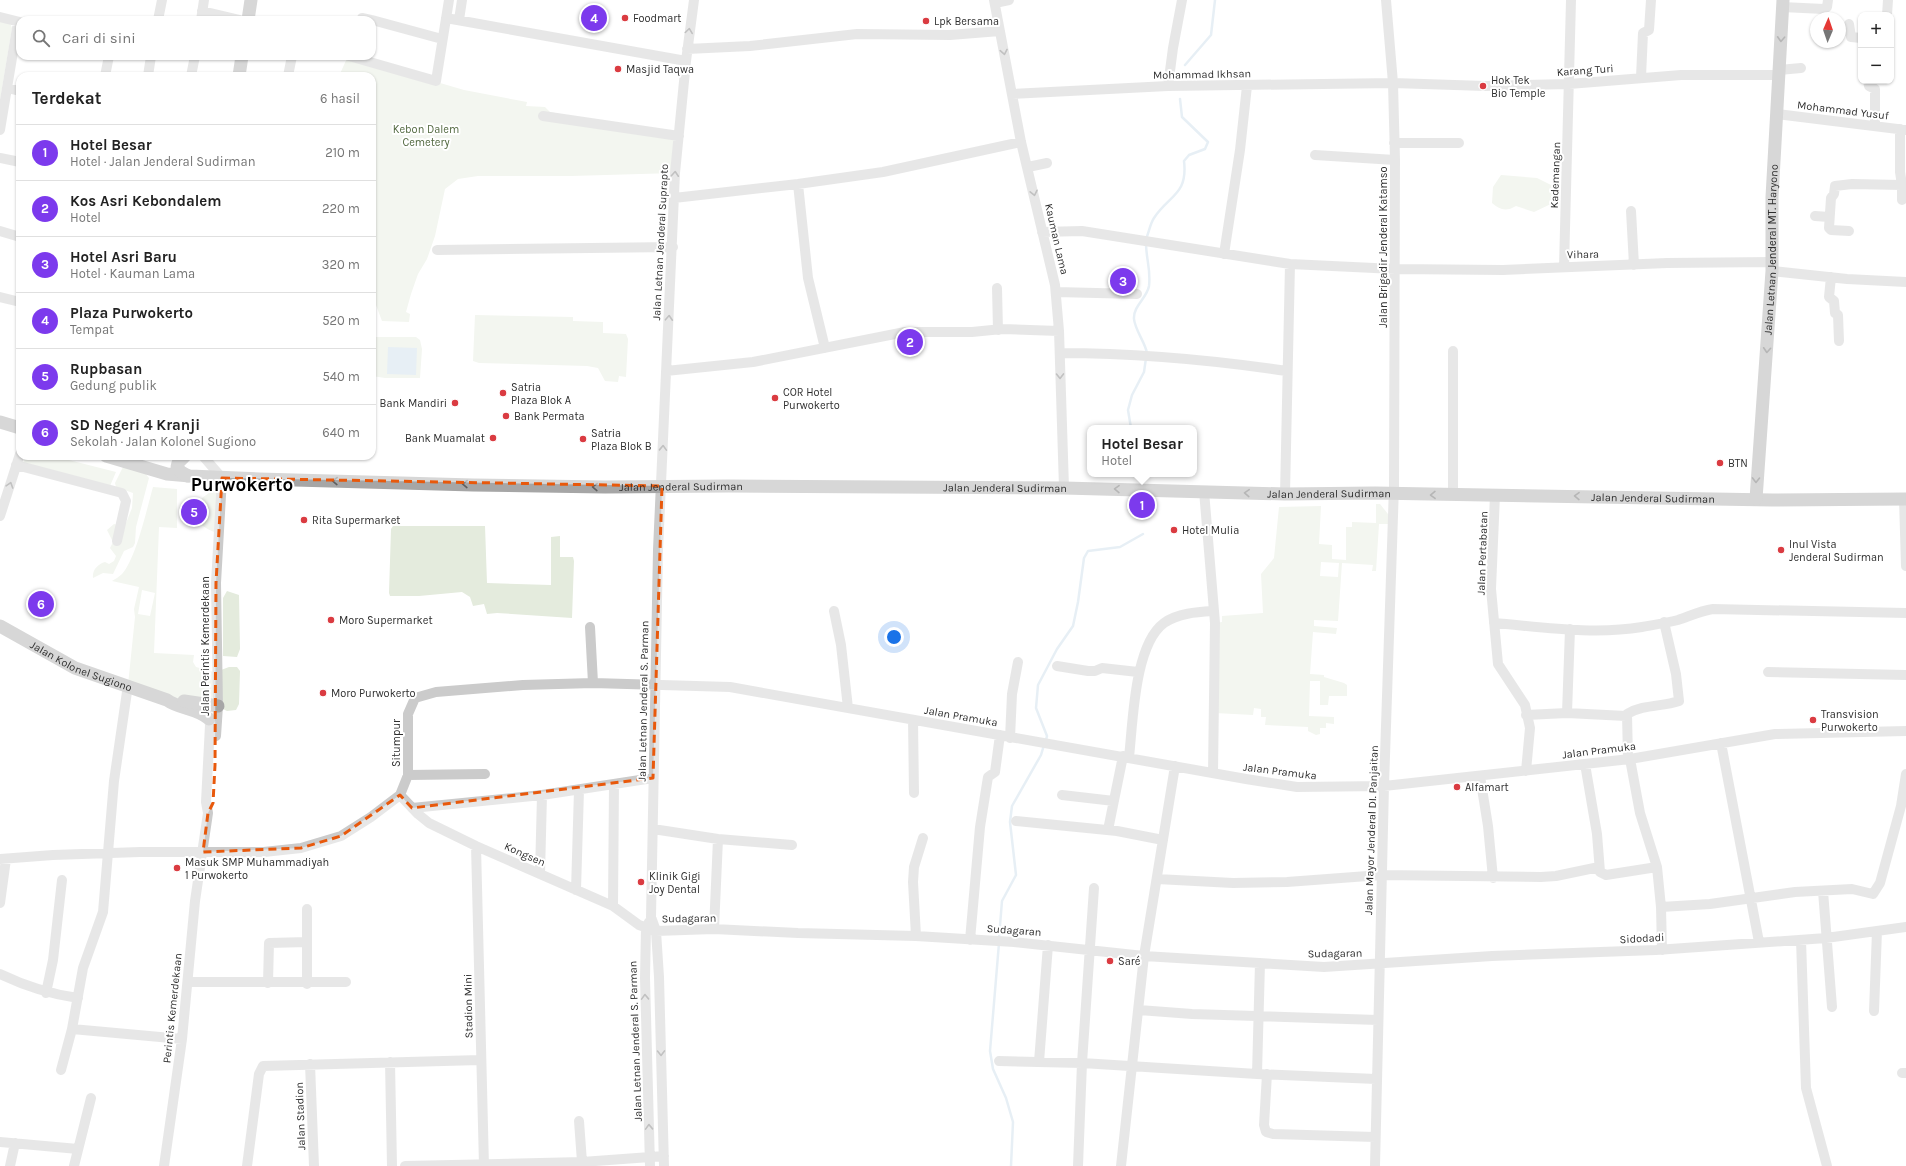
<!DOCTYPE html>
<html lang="id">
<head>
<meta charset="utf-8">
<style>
  :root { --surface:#fff; --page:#f2f2f2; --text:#222; --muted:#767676; --line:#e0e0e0; --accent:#7c3aed }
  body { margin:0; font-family:Karla,sans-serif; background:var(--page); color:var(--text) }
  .controls { position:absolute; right:12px; top:12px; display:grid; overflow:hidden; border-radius:8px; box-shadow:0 1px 3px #0004 }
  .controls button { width:36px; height:36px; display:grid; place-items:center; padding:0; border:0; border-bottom:1px solid var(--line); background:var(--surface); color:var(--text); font:20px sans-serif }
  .compass { position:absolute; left:1810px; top:12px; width:36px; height:36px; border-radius:50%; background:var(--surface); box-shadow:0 1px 3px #0004; rotate:2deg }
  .you { position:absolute; left:894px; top:637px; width:14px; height:14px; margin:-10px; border:3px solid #fff; border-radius:50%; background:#1a73e8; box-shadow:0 0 0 6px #1a73e833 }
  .badge { display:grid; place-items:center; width:26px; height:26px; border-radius:50%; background:var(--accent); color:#fff; font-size:13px; font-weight:700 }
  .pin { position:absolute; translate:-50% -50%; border:2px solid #fff; box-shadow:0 1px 4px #0006 }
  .popup { position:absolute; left:1087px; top:425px; width:110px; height:52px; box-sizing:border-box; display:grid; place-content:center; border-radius:8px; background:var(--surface); filter:drop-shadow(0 1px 3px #0005); font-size:13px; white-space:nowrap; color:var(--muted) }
  .popup b { font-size:15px; color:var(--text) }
  .popup::after { content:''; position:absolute; left:50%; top:100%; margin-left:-8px; border:8px solid transparent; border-top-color:var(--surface) }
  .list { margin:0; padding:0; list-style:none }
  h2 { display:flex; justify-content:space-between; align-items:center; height:52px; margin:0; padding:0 16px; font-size:17px }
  h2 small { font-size:13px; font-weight:400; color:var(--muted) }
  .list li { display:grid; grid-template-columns:26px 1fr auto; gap:12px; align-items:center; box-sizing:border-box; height:56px; padding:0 16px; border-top:1px solid var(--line) }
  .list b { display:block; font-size:15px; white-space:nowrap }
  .list p { margin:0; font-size:13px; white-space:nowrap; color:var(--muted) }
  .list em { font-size:13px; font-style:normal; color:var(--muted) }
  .icon { flex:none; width:22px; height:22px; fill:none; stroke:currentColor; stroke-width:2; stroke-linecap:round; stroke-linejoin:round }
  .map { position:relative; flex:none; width:1906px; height:1166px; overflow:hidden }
  .search { position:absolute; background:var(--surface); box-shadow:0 1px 3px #0004; left:16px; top:16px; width:360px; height:44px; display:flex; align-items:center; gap:10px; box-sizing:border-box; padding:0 14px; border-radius:12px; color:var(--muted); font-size:15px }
  .panel { position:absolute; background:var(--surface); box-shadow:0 1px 3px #0004; left:16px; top:72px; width:360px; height:388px; border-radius:12px }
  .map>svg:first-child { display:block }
</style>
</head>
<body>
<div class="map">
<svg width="1906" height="1166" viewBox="0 0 1906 1166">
  <rect width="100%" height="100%" fill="#fff"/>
  <!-- green -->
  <path fill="#e4ebdd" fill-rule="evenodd" d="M0,20L10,23L12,28L0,100Z
    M348,56L464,90L527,102L526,106L545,107L550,112L679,136L675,173L571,176H478L458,179L445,189L435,236L427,259L418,274L411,294L406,312L410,314L409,322L382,321L376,305L372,303V76H339Z
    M1501,175L1537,178L1553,186V203L1534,212L1516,206C1506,212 1500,210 1492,203L1493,187Z
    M475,315L573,317V321L603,322V333L626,334L628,339L626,377L619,376L618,382L605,381L598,368L587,366L479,363L473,361Z
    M372,337H416L420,340L422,349L420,378H385L372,376Z
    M25,456H53L116,472L110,486L23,463Z
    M123,467L145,473L149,478L136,527L135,543L133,547L124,551L113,574L103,573L93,578C92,570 98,564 105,562L109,564L114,561L116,556L110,548L113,542L107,530L114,524L121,526L126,523L132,508L133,493L116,487L115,483Z
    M153,487L177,489V528L159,527L154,653L194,655L193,662L196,667L217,673L209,719L128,685L135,617L134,609L139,587L112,581C115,579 119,577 122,574C136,559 147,508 153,487ZM142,590L155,593L150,616L138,614Z
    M213,490L218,492L219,535C212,530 204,529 199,522L202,498Z
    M1376,504H1380L1388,514L1390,524H1379L1376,571H1372L1373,565L1342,563L1338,621L1314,620V626L1337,628L1336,634L1313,632L1310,674L1324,675V677L1344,683L1347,685V696H1329L1328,705H1320V681H1310L1309,716L1334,717V724L1326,723V728H1320V734L1316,735L1308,731V727L1265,725L1266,717H1261V709L1254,708L1253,715L1215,713V623L1222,622V616L1263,613L1261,574L1274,558L1279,507L1321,506L1319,544L1332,545V559L1346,560V527H1352V522L1376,523ZM1321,562L1339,563L1338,577L1320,576Z
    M393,526H485L487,583L551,585V537L560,536V557H573L574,561L572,618L497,613L487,614L484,604L473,606L470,597L462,592L419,596H390L389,593L391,529Z
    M227,591L239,595L240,649L237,657L223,656V598Z
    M229,667H237L240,671L239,704L236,710L227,711L223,709L221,670Z"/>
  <!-- water -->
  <path fill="#cadce9" d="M388,347L417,348L416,375L387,374Z"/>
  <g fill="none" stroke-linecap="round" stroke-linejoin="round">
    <!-- stream -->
    <path stroke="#cadce9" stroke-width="2.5" d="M1185,65L1211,35L1215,0
      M1146,239C1149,232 1150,224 1154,218C1169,195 1188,195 1184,161L1189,155L1205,149L1208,142L1182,117L1180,99
      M1146,243C1146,259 1151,269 1149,286C1147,298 1133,306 1134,319C1135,330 1145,342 1147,353
      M1131,428L1128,410L1132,395L1144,372L1146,358
      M1046,740L1047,736L1036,708L1038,685L1057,649L1073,626L1078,602L1084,558L1088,551L1120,547L1143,534
      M999,938L1002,901L1016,875L1010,822L1012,806L1041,755L1044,745
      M999,943L990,1051L993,1069L1006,1098L1013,1122L1011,1166"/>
    <!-- minor -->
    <path stroke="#cbcbcb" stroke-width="10" d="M994,0L1021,142L1055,285L1059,331L1064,488
      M995,3L1009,0
      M1782,7L1824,9L1827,7L1828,0
      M202,11L240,20
      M1887,15L1888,0
      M0,17L20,22
      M362,18L371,20
      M446,18L686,61
      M158,20L162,0
      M201,20L204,0
      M372,20L442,39
      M459,20L462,0
      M1849,24L1851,37L1861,38
      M687,49L750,46L857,34L950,35L1000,31
      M349,56L436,81L449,0
      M1779,70L1801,68
      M105,76L109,56
      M148,76L151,56
      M191,76L195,56
      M288,76L292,56
      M1641,77L1643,33L1649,30L1651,0
      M1868,81L1869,86L1875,89V125
      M1168,86L1173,48L1182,0
      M7,88L20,91
      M1012,94L1168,86L1393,83L1485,86L1569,84L1681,75H1779
      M1777,114L1906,130
      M543,116L679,136
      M0,130L18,22
      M1394,143H1459
      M1315,155L1395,160
      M0,158L20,162
      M1028,167L1047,163
      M798,184L808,278L825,348
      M674,198L798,184L883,172L1021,142
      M1902,200V185
      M1631,211L1634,265
      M1815,216L1829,217
      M0,231L20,237
      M1849,231L1831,230L1829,228L1831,198L1834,194L1835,186L1852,184L1902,185L1900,172V129
      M1042,232L1082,231L1290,264L1395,269L1503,270L1667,263L1771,262
      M437,250L673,247
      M1224,254L1240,150L1247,86
      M1564,267L1571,0
      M1772,271L1847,279L1906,282
      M1831,277L1829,297L1834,301L1835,313L1838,315L1839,341
      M997,288L998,330
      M1056,292L1137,294
      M0,297L20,302
      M1453,351V495
      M1060,353C1136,353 1212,360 1287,371
      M666,371L753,362L905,332H972L1002,329L1059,331
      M203,456L222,478L216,583L218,706L216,736
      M16,465L122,493L126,501L117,541
      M1204,491L1215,623L1213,773
      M1285,494L1290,264
      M1495,495L1491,589L1498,664L1525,705L1530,728L1526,771
      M1904,499L1906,566
      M0,516L20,454
      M834,611L841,645L848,708
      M1494,623C1543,627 1593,635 1642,627C1653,625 1666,623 1678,620C1690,616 1700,611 1713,609L1906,613
      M590,627L593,683
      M1057,666L1088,671H1095L1102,668L1138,672
      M1768,672L1906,675
      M128,685L114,781L103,912L83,968L72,1029L182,1039
      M1567,713L1570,629
      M1526,715L1567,713L1626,716
      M913,720L914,793
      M1010,738L1012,694L1018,662
      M1721,743L1759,942
      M1129,757C1133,723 1134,645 1164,623C1178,613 1198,612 1214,611
      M1628,759L1627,714C1644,704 1662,707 1679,701L1676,674L1664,622
      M1630,759L1640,813L1657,867L1661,907L1662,950
      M1585,764L1597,834L1600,872L1606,875L1657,867
      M408,775L485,774
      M1480,776L1488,826L1493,878
      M400,795L418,814L429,823L476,846L613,906L639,925L656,931L714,929L798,933L916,936L1014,942L1144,956L1324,967L1492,956L1656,950L1826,938L1906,927
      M1062,795L1114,801
      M412,808L542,795L653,778
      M1016,821L1117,831L1163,840
      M653,829L718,839L792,845
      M1108,830L1123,756
      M476,846L484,1166
      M0,859L53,855L140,852H264L301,848L341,836L371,817L400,795L408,775V714L415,698L436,692L523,685L593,683L730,687L1246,779L1297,787L1384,786L1630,759L1775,734L1906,731
      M540,874L542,795
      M1157,879L1233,883L1287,882L1381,875L1541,877L1556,876L1599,867
      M576,890L579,790
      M1823,891L1832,1007
      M0,903L6,859
      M613,906L614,784
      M1661,907L1710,904L1795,892L1852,889L1873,894L1880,883L1901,806L1906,774
      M307,909V984
      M649,922L646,928L645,978L650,1166
      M714,929L718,839
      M916,936L913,882L914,867L923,838
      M970,940L980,827L988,777L995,772L1000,735
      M1801,940L1806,1088L1827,1166
      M0,974C27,987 49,994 78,998
      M188,982H346
      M268,983L269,943L307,942
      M46,993L53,960L62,880
      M1139,1010L1192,1014L1378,1020
      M1874,1011L1877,931
      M999,1061L1082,1063L1257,1074L1376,1079
      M390,1062L392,1166
      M1039,1062L1048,945
      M310,1064L314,1166
      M61,1070L72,1029
      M1902,1073H1906
      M1257,1074L1260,963
      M1267,1074L1264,1125L1266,1132L1273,1134L1375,1137
      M579,1121L582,1162
      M0,1142L78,1149
      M10,1166L15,1143
      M74,1166L91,1098
      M164,1166L182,1039L195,901L208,813L206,802L210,725L209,719
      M247,1166L259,1074L263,1066L480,1060
      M405,1166L582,1162L664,1156
      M664,1166L659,977L656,931L651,917L658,550L675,173L686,61L694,0
      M1078,1166L1082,1063L1094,888
      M1121,1166L1144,956L1175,766
      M1375,1166L1384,786L1394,486L1395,160L1393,83L1386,0"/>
    <!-- major -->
    <g stroke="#a6a6a6" stroke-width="13">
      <path d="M248,20L251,0"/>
      <path d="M239,76L242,56"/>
      <path d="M0,422L20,428"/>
      <path id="s1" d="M106,456L167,474L190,476L259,479L473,485L605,487L728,486L1064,488L1285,494L1375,493L1772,500L1906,499"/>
      <path d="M185,456L178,463L177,467L181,472L188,476"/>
      <path id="s2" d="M1756,499L1772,271V197L1783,0"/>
      <path id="s3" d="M0,626L75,668L167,700C179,709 198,708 209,719"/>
      <path d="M184,701L218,706"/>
    </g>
  </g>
  <!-- one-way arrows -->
  <defs><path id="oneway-chevron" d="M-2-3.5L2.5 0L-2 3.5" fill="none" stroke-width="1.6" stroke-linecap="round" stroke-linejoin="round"/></defs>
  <g stroke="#757575">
    <use href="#oneway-chevron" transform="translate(689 31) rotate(-82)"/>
    <use href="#oneway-chevron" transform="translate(1004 52) rotate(79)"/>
    <use href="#oneway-chevron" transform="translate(675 174) rotate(-86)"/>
    <use href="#oneway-chevron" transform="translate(1034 193) rotate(78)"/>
    <use href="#oneway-chevron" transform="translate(669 318) rotate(-87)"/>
    <use href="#oneway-chevron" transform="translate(1060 376) rotate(89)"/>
    <use href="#oneway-chevron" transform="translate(663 448) rotate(-88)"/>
    <use href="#oneway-chevron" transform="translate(10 485) rotate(-72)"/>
    <use href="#oneway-chevron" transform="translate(645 997) rotate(-92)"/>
    <use href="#oneway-chevron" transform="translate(661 1053) rotate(89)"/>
    <use href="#oneway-chevron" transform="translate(649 1127) rotate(-92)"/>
  </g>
  <g stroke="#5e5e5e">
    <use href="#oneway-chevron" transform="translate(1781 39) rotate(93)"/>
    <use href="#oneway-chevron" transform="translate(1767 350) rotate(94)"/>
    <use href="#oneway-chevron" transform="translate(1756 480) rotate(91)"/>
    <use href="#oneway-chevron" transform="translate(335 481) rotate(-178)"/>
    <use href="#oneway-chevron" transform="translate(465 484) rotate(-178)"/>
    <use href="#oneway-chevron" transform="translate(595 487) rotate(-178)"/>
    <use href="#oneway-chevron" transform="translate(1117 489) rotate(-179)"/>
    <use href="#oneway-chevron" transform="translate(1247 493) rotate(-177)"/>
    <use href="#oneway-chevron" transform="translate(1433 495) rotate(179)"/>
    <use href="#oneway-chevron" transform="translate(1577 496) rotate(-179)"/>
  </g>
  <!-- marked area -->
  <path d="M0 0H1906V1166H0ZM222,478L662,486L653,778L412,808L400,795L341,836L301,848L203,852L208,813L213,803L215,765L216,583Z" fill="#fff" fill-opacity=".55" fill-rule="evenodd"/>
  <path fill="none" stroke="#e8590c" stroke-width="3" stroke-dasharray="8 5" stroke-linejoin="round" d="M222,478L662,486L653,778L412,808L400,795L341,836L301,848L203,852L208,813L213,803L215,765L216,583Z"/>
  <!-- markers -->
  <g fill="#da3b41" stroke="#fff" stroke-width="1.5">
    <circle cx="625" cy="18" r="4"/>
    <circle cx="926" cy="21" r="4"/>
    <circle cx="618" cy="69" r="4"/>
    <circle cx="1483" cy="86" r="4"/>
    <circle cx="503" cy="393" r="4"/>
    <circle cx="775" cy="398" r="4"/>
    <circle cx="455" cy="403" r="4"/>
    <circle cx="506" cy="416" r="4"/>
    <circle cx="493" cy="438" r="4"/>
    <circle cx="583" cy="439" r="4"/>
    <circle cx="1720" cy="463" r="4"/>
    <circle cx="304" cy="520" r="4"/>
    <circle cx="1174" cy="530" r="4"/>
    <circle cx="1781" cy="550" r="4"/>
    <circle cx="331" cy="620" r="4"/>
    <circle cx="323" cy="693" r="4"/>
    <circle cx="1813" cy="720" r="4"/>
    <circle cx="1457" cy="787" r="4"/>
    <circle cx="177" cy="868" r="4"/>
    <circle cx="641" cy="882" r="4"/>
    <circle cx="1110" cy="961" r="4"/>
  </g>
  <g text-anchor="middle" stroke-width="4" stroke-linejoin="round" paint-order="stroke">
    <!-- poi labels -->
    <g font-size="11" fill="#2e2e2e" stroke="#fff" text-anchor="start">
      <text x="633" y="22">Foodmart</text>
      <text x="934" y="25">Lpk Bersama</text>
      <text x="626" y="73">Masjid Taqwa</text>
      <text x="1491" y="84">Hok Tek<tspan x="1491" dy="13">Bio Temple</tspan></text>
      <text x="511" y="391">Satria<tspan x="511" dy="13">Plaza Blok A</tspan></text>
      <text x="783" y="396">COR Hotel<tspan x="783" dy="13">Purwokerto</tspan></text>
      <text x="447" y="407" text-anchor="end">Bank Mandiri</text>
      <text x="514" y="420">Bank Permata</text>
      <text x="591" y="437">Satria<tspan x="591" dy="13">Plaza Blok B</tspan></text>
      <text x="485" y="442" text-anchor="end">Bank Muamalat</text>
      <text x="1728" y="467">BTN</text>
      <text x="312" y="524">Rita Supermarket</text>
      <text x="1182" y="534">Hotel Mulia</text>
      <text x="1789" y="548">Inul Vista<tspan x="1789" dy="13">Jenderal Sudirman</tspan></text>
      <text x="339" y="624">Moro Supermarket</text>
      <text x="331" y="697">Moro Purwokerto</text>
      <text x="1821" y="718">Transvision<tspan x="1821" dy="13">Purwokerto</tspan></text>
      <text x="1465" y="791">Alfamart</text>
      <text x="185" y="866">Masuk SMP Muhammadiyah<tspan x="185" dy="13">1 Purwokerto</tspan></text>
      <text x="649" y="880">Klinik Gigi<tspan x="649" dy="13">Joy Dental</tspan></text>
      <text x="1118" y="965">Saré</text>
    </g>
    <!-- street labels -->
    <g font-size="11" fill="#2e2e2e" stroke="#fff">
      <text transform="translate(1585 70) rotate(-4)" y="4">Karang Turi</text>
      <text transform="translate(1202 74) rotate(-1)" y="4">Mohammad Ikhsan</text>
      <text transform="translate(1843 110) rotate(7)" y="4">Mohammad Yusuf</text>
      <text transform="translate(1555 175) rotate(-88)" y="4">Kademangan</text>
      <text transform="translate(1057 239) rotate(77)" y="4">Kauman Lama</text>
      <text transform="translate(660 242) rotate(-87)" y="4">Jalan Letnan Jenderal Suprapto</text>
      <text transform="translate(1383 247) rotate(-90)" y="4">Jalan Brigadir Jenderal Katamso</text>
      <text dy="4" stroke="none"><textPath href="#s2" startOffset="250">Jalan Letnan Jenderal MT. Haryono</textPath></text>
      <text transform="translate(1583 254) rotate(-1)" y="4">Vihara</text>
      <text dy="4" stroke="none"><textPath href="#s1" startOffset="578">Jalan Jenderal Sudirman</textPath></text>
      <text dy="4" stroke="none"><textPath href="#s1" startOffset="902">Jalan Jenderal Sudirman</textPath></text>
      <text dy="4" stroke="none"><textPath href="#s1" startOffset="1226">Jalan Jenderal Sudirman</textPath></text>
      <text dy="4" stroke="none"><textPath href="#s1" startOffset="1550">Jalan Jenderal Sudirman</textPath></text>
      <text transform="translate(1482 553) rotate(-88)" y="4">Jalan Pertabatan</text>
      <text transform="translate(205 646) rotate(-90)" y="4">Jalan Perintis Kemerdekaan</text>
      <text dy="4" stroke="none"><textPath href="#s3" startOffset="91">Jalan Kolonel Sugiono</textPath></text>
      <text transform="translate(643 701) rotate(-89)" y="4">Jalan Letnan Jenderal S. Parman</text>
      <text transform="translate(961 716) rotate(10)" y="4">Jalan Pramuka</text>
      <text transform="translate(396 743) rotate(-90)" y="4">Situmpur</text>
      <text transform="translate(1599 750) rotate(-7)" y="4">Jalan Pramuka</text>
      <text transform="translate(1280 771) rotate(7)" y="4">Jalan Pramuka</text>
      <text transform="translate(1371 830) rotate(-88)" y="4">Jalan Mayor Jenderal DI. Panjaitan</text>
      <text transform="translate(525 854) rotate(24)" y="4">Kongsen</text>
      <text transform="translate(689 918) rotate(-1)" y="4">Sudagaran</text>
      <text transform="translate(1014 930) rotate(4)" y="4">Sudagaran</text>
      <text transform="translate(1642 938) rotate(-3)" y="4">Sidodadi</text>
      <text transform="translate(1335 953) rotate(-1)" y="4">Sudagaran</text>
      <text transform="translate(468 1006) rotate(-91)" y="4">Stadion Mini</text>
      <text transform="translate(172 1008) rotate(-84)" y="4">Perintis Kemerdekaan</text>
      <text transform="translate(635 1041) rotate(-92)" y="4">Jalan Letnan Jenderal S. Parman</text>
      <text transform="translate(300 1116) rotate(-92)" y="4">Jalan Stadion</text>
    </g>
    <!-- park labels -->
    <g font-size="11" fill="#50673e" stroke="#fff">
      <text x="426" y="133">Kebon Dalem<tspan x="426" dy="13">Cemetery</tspan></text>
    </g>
    <!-- town labels -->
    <g font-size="19" font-weight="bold" fill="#000" stroke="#fff">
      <text x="242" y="491">Purwokerto</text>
    </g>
  </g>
</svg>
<div class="controls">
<button>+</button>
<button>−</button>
</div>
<svg class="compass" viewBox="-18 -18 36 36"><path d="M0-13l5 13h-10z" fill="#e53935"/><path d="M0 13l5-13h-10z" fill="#767676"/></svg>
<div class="you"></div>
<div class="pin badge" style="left:1142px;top:505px">1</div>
<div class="popup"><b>Hotel Besar</b>Hotel</div>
<div class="pin badge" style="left:910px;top:342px">2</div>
<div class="pin badge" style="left:1123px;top:281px">3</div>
<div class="pin badge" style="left:594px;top:18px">4</div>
<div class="pin badge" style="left:194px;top:512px">5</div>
<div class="pin badge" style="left:41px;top:604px">6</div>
<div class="search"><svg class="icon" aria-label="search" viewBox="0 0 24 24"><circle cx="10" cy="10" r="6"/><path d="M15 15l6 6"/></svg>Cari di sini</div>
<section class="panel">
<h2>Terdekat<small>6 hasil</small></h2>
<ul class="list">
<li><span class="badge">1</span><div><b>Hotel Besar</b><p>Hotel · Jalan Jenderal Sudirman</p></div><em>210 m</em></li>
<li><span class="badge">2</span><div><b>Kos Asri Kebondalem</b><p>Hotel</p></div><em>220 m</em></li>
<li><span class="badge">3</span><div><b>Hotel Asri Baru</b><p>Hotel · Kauman Lama</p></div><em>320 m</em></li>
<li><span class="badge">4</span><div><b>Plaza Purwokerto</b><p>Tempat</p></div><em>520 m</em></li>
<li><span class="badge">5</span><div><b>Rupbasan</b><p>Gedung publik</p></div><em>540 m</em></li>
<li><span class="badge">6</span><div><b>SD Negeri 4 Kranji</b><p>Sekolah · Jalan Kolonel Sugiono</p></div><em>640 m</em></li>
</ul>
</section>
</div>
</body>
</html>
